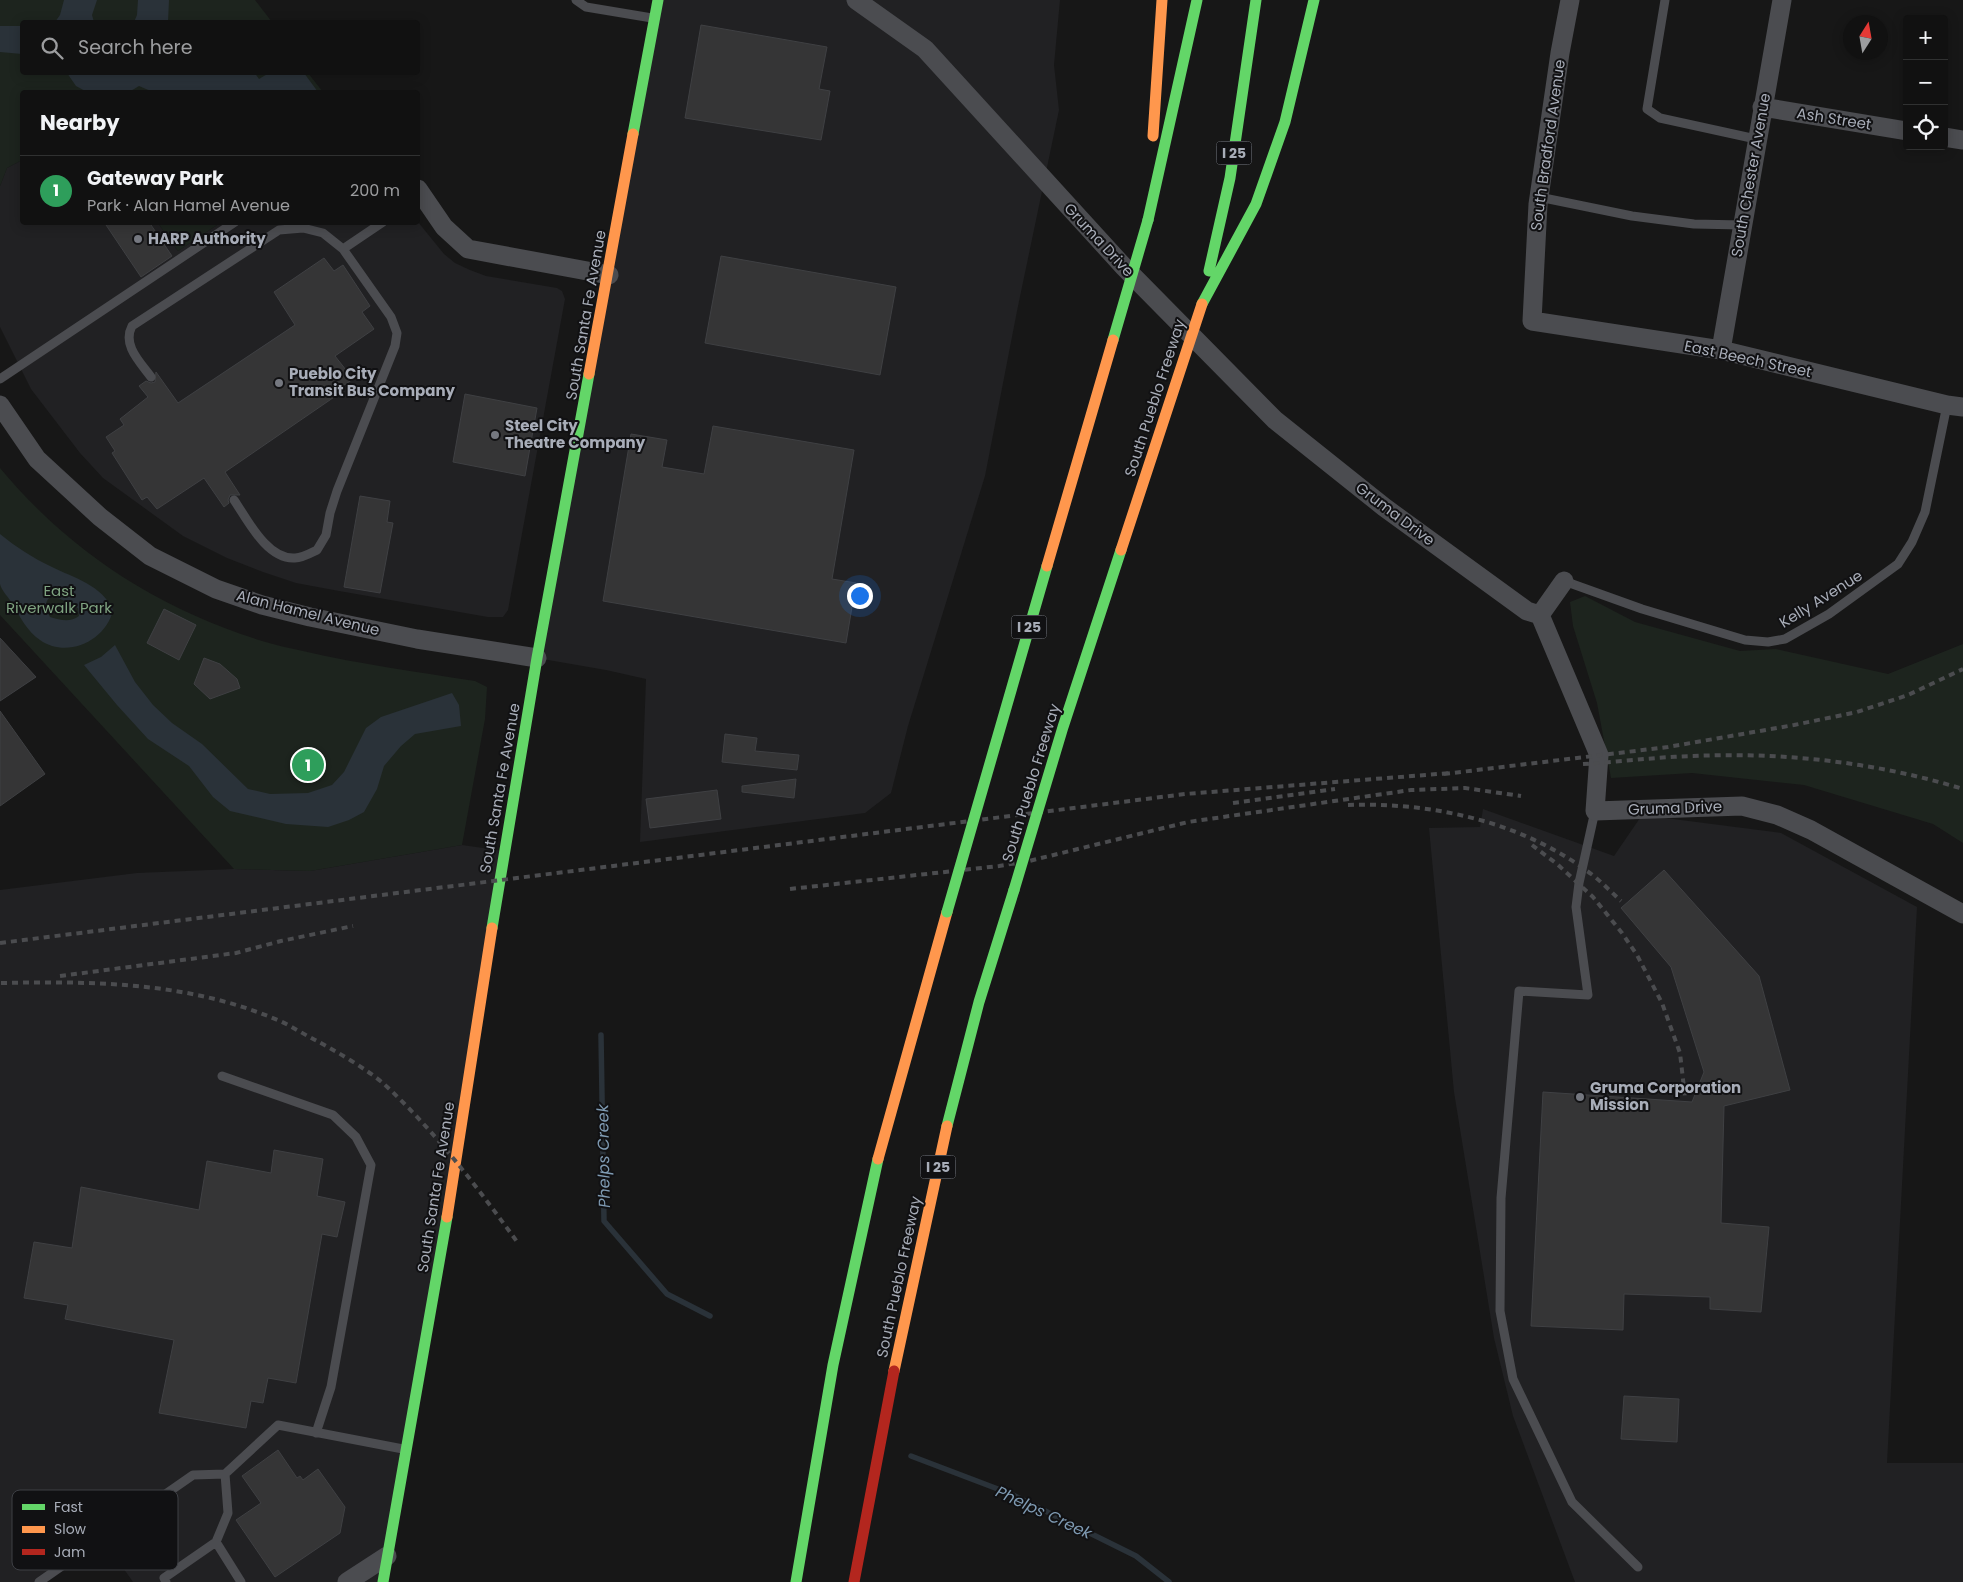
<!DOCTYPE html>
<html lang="en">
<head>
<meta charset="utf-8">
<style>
  :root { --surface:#111; --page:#1e1f1f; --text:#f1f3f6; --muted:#9c9d9f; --line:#303131; --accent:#7c3aed }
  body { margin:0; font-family:Poppins,sans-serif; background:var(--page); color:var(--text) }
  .controls { position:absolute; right:15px; top:15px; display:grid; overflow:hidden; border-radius:5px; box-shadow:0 2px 12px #0003 }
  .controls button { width:45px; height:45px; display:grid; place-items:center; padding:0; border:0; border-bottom:1px solid var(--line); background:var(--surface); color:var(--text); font:25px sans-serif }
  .compass { position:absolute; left:1843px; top:15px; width:45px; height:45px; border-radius:50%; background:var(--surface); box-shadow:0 2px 12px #0003; rotate:11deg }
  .you { position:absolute; left:859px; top:595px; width:18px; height:18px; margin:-12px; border:4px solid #fff; border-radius:50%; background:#1a73e8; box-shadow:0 0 0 8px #1a73e833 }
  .badge { display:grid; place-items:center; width:32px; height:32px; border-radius:50%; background:var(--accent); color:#fff; font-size:16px; font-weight:700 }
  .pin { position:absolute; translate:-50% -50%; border:2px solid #fff; box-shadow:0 1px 5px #0006 }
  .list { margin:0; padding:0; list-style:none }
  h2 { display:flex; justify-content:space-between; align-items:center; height:65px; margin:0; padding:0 20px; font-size:21px }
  h2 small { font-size:16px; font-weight:400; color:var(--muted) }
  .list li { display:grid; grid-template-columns:32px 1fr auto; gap:15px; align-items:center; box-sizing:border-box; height:70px; padding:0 20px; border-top:1px solid var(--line) }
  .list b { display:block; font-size:19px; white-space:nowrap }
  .list p { margin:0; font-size:16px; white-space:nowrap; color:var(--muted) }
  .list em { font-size:16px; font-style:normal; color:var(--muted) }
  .icon { flex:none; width:28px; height:28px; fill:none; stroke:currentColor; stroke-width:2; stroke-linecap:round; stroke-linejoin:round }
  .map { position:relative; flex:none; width:1963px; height:1582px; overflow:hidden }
  .search { position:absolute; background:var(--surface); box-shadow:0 2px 12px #0003; left:20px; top:20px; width:400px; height:55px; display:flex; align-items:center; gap:12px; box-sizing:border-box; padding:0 18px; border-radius:5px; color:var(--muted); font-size:19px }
  .panel { position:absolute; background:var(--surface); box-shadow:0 2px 12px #0003; left:20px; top:90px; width:400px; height:135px; border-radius:5px }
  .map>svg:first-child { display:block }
</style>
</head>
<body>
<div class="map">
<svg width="1963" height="1582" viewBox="0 0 1963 1582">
  <rect width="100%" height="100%" fill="#171717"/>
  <!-- built -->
  <path fill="#212123" d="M658,0H1060L1054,65L1059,110L1017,311L985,476L908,726L891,793L865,813L640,842L646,679L606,670L537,658Z
    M22,160V222L158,223L178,251L220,223L418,222L444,254L455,263L470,270L486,276L557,288L562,291L565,299L508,610L503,617H488L339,591L296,583L263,572L227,558L183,536L103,478L80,453L31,389L0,327V186L7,168Z
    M1483,809L1614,856L1642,815L1781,833L1917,907L1887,1463H1963V1582H1575L1513,1416L1494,1338L1454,1092L1429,828L1480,827Z
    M462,845L504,851L383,1582H133L105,1542L41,1582H0V890L137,873L234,869L310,871Z"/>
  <!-- green -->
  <path fill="#1d241e" d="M0,0H255L272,22H22V72L308,73L323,92H22V160L7,168L0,186Z
    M158,223H220L178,251Z
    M0,468C70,552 157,608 262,641C275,645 289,648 303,651C359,664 417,672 475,681L487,687L485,719L462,845L310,871L234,869L0,615Z
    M1585,596L1635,622L1740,651L1776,649L1888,674L1963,644V843L1933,824L1804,785L1692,773L1611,778L1597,703L1573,626L1570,602Z"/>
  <!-- water -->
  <path fill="#2a3239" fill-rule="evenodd" d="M64,0H97L92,15L94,22H55L60,15Z
    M138,0H169L168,22H134L137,15Z
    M0,26H22V54L0,52Z
    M254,72L259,79L269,73H304L318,92H153L139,86L129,92H87L76,86L67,73Z
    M0,534C16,547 33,558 52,567C74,578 102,585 113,610C106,641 67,659 40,640C27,631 20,617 12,603C9,598 1,590 0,584C0,568 0,549 0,534ZM52,596C57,597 74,605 78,608L79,616C70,623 60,620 50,617C46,610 43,601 52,596Z
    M115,645L135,682L153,705L172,723L202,744L248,789L270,794L308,793L332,785L344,772L366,728L381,717L452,693L459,705L461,726L415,734L401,746L384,766L377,789L364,812L349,820L328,827L286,824L230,811L213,797L189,766L148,739L117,705L84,665L101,657Z"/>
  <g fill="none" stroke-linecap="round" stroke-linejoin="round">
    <!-- stream -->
    <path stroke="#2a3239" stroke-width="5.5" d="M601,1035L604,1221L667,1294L710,1316
      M911,1456L1011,1494L1136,1556L1169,1582"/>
  </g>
  <!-- building -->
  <path fill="#353536" stroke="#3f4043" d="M701,25L827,47L819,89L830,91L821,140L685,118Z
    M104,222H149L172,256L141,277Z
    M721,256L896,287L880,375L705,343Z
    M324,258L334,271L343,265L370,306L362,312L374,329L335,356L353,379L340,388L343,391L225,472L240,495H230L228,500L229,503L224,507L204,478L157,509L147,497L142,500L112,453L115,451L106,437L124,425L120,419L148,397L139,386L146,381L151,383L155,382L156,372L178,403L295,325L274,292Z
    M465,394L537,408L525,476L453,462Z
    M713,426L854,450L832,579L856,583L846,643L603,601L631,434L667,440L662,467L704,474Z
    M360,496L390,501L387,522L393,523L380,593L344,587Z
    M164,609L196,625L179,660L147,643Z
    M0,638L36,677L0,701Z
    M204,658L220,664L237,679L240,688L210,699L194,684Z
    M0,711L45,774L0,806Z
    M725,734L757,738L755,751L799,755L797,770L722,762Z
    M796,779L794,798L742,792V786Z
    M717,790L721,819L650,828L646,799Z
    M1664,870L1759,976L1790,1090L1724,1106L1721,1223L1769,1227L1761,1312L1710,1309V1297L1624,1294L1623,1330L1531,1326L1543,1092L1692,1102L1704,1072L1671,967L1621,908Z
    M274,1150L323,1159L317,1196L345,1202L337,1237L322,1234L296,1383L268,1378L263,1403L251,1401L246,1428L159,1413L174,1340L65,1319L68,1305L24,1298L34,1242L72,1248L81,1187L199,1210L207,1161L271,1173Z
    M1624,1396L1679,1399L1677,1442L1621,1439Z
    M278,1450L297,1478L300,1476L303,1480L318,1469L345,1507L340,1533L275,1577L236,1520L261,1503L242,1476Z"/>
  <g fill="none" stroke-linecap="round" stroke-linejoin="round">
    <!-- lane -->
    <path stroke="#4b4c50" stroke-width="9" d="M576,0L586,7L652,18
      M1665,0L1647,109L1660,118L1756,139
      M1539,197L1632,216L1694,224L1742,225
      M343,249L383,222
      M151,377C140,362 122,345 132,326L279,230L303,228L323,233L343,249L391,317L397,333L395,346L337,491L330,513L326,535L317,550C311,553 302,558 295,558C267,560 247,519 234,500
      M0,379L235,222
      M1564,581L1642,609L1745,640L1768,642L1785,639L1829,614L1898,564L1912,542L1925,512L1947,405
      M1595,811L1579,883L1576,907L1588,995L1519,991L1501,1198L1500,1311L1513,1379L1572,1502L1638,1567
      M222,1076L333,1115L356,1137L371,1165L331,1387L316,1433
      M216,1542L228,1513L225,1474L278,1425L403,1449
      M39,1582L193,1475L225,1474
      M166,1582L164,1578L216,1542L241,1582"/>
    <!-- street -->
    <path stroke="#4b4c50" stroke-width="19" d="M856,0L925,49L1124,267L1275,420L1384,507L1527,611L1540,615
      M1570,0L1560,53L1538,204L1532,321L1721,350L1947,405L1963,407
      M1762,107L1907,131
      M1944,137L1963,140
      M418,189L444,227L468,249L609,275
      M1721,350L1782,0
      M0,405L37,459L100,517L150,556L216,589L262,605L310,617L417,639L537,658
      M1540,615L1599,755L1595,811L1742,806L1777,815L1811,830L1963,914
      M1540,615L1564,581
      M347,1582L387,1556"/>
    <!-- fast -->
    <path stroke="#63d668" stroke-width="11" d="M633,134L658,0
      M1148,220L1197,0
      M1209,271L1230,178L1256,0
      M1202,304L1256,204L1285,122L1314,0
      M492,928L537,658L589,374
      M947,1126L979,1002L1014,890
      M383,1582L447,1217
      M796,1582L833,1365L878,1159"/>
    <!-- slow -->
    <path stroke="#ff974d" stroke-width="11" d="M1153,136L1162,0
      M589,374L633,134
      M878,1159L947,912
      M447,1217L492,928
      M894,1371L947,1126"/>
    <!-- jam -->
    <path stroke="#b3261e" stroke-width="11" d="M854,1582L894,1371"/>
    <!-- rail -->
    <path stroke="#4b4c4f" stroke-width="4" stroke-dasharray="6 5" stroke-linecap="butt" d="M1583,764C1619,762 1656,757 1693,756C1783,752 1876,762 1963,789
      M1444,774L1668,747L1794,725L1857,712L1908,695L1963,669
      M1233,803L1335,789
      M1348,805C1431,802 1519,821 1587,871C1599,879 1610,891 1621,901
      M1532,845L1557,864L1593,897L1622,933L1637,955L1662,1003L1680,1053L1685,1097
      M790,889L999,866L1029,861L1188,822L1411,790L1465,788L1521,796
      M0,943L1185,794L1450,773
      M60,976L236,953L281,941L353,926
      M1,983C97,981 190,982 280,1021C293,1027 305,1035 317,1041C336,1051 368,1070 384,1084C435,1131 477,1187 518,1243"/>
    <!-- fast-bridge -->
    <path stroke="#63d668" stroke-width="11" d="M1113,340L1148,220
      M1014,890L1063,727L1121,550
      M947,912L1047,566"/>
    <!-- slow-bridge -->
    <path stroke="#ff974d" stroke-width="11" d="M1121,550L1202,304
      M1047,566L1113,340"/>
  </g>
  <!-- markers -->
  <g fill="#757880" stroke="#111113" stroke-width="2">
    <circle cx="138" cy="239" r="5"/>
    <circle cx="279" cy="383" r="5"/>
    <circle cx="495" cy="435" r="5"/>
    <circle cx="1580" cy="1097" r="5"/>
  </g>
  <g text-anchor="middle" stroke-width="4" stroke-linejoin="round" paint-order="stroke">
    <!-- shield labels -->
    <g fill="#111113" stroke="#7b7e86" stroke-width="1">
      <rect x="1216.5" y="141.5" width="35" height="23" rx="4"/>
      <rect x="1011.5" y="615.5" width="35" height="23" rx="4"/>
      <rect x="920.5" y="1155.5" width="35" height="23" rx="4"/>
    </g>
    <g font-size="14" font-weight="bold" fill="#a8adb8">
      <text x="1234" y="158">I 25</text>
      <text x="1029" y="632">I 25</text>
      <text x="938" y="1172">I 25</text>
    </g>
    <!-- street labels -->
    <g font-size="15" fill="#a8adb8" stroke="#111113">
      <text transform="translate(1834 119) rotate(9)" y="5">Ash Street</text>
      <text transform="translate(1548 145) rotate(-82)" y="5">South Bradford Avenue</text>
      <text transform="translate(1751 175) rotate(-80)" y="5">South Chester Avenue</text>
      <text transform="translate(1099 240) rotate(47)" y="5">Gruma Drive</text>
      <text transform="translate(586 315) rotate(-80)" y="5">South Santa Fe Avenue</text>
      <text transform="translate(1748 359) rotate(12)" y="5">East Beech Street</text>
      <text transform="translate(1155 398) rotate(-72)" y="5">South Pueblo Freeway</text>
      <text transform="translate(1395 514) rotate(37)" y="5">Gruma Drive</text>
      <text transform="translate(1821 599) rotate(-32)" y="5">Kelly Avenue</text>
      <text transform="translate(308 613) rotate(14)" y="5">Alan Hamel Avenue</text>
      <text transform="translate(1031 783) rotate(-73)" y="5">South Pueblo Freeway</text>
      <text transform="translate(500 788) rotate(-80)" y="5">South Santa Fe Avenue</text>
      <text transform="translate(1675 808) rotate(-2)" y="5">Gruma Drive</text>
      <text transform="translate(436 1187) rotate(-81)" y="5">South Santa Fe Avenue</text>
      <text transform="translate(899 1277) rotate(-78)" y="5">South Pueblo Freeway</text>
    </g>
    <!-- poi labels -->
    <g font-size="15" font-weight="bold" fill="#a8adb8" stroke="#111113" text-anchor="start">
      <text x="148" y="244">HARP Authority</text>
      <text x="289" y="379">Pueblo City<tspan x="289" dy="17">Transit Bus Company</tspan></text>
      <text x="505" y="431">Steel City<tspan x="505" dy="17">Theatre Company</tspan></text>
      <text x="1590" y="1093">Gruma Corporation<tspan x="1590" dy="17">Mission</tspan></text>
    </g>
    <!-- park labels -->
    <g font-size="15" fill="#7fa381" stroke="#111113">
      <text x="59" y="596">East<tspan x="59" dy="17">Riverwalk Park</tspan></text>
    </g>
    <!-- water labels -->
    <g font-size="16" font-style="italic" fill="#7f9bb3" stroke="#111113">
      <text transform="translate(603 1156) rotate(-91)" y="6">Phelps Creek</text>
      <text transform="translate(1044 1512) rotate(25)" y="6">Phelps Creek</text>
    </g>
  </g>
  <!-- legend -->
  <rect x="12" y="1490" width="166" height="80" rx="8" fill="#111113" stroke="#3e4045" stroke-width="1"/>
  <rect x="22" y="1504" width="23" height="6" fill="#63d668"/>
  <rect x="22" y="1526" width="23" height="7" fill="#ff974d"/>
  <rect x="22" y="1549" width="23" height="6" fill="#b3261e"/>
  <g font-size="14" fill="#a8adb8">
    <text x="54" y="1512">Fast</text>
    <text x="54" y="1534">Slow</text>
    <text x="54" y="1557">Jam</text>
  </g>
</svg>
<div class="controls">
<button>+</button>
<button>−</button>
<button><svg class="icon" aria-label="locate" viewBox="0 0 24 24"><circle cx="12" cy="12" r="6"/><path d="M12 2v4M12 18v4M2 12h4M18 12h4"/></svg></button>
</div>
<svg class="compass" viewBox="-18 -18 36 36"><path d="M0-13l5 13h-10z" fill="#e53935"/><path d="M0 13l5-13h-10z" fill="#9c9d9f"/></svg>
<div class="you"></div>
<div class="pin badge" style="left:308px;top:765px;background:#2e9e5b">1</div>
<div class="search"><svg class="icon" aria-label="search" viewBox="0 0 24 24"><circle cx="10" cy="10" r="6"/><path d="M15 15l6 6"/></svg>Search here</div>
<section class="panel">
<h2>Nearby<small></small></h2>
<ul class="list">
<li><span class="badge" style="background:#2e9e5b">1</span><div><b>Gateway Park</b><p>Park · Alan Hamel Avenue</p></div><em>200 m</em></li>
</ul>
</section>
</div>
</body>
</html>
